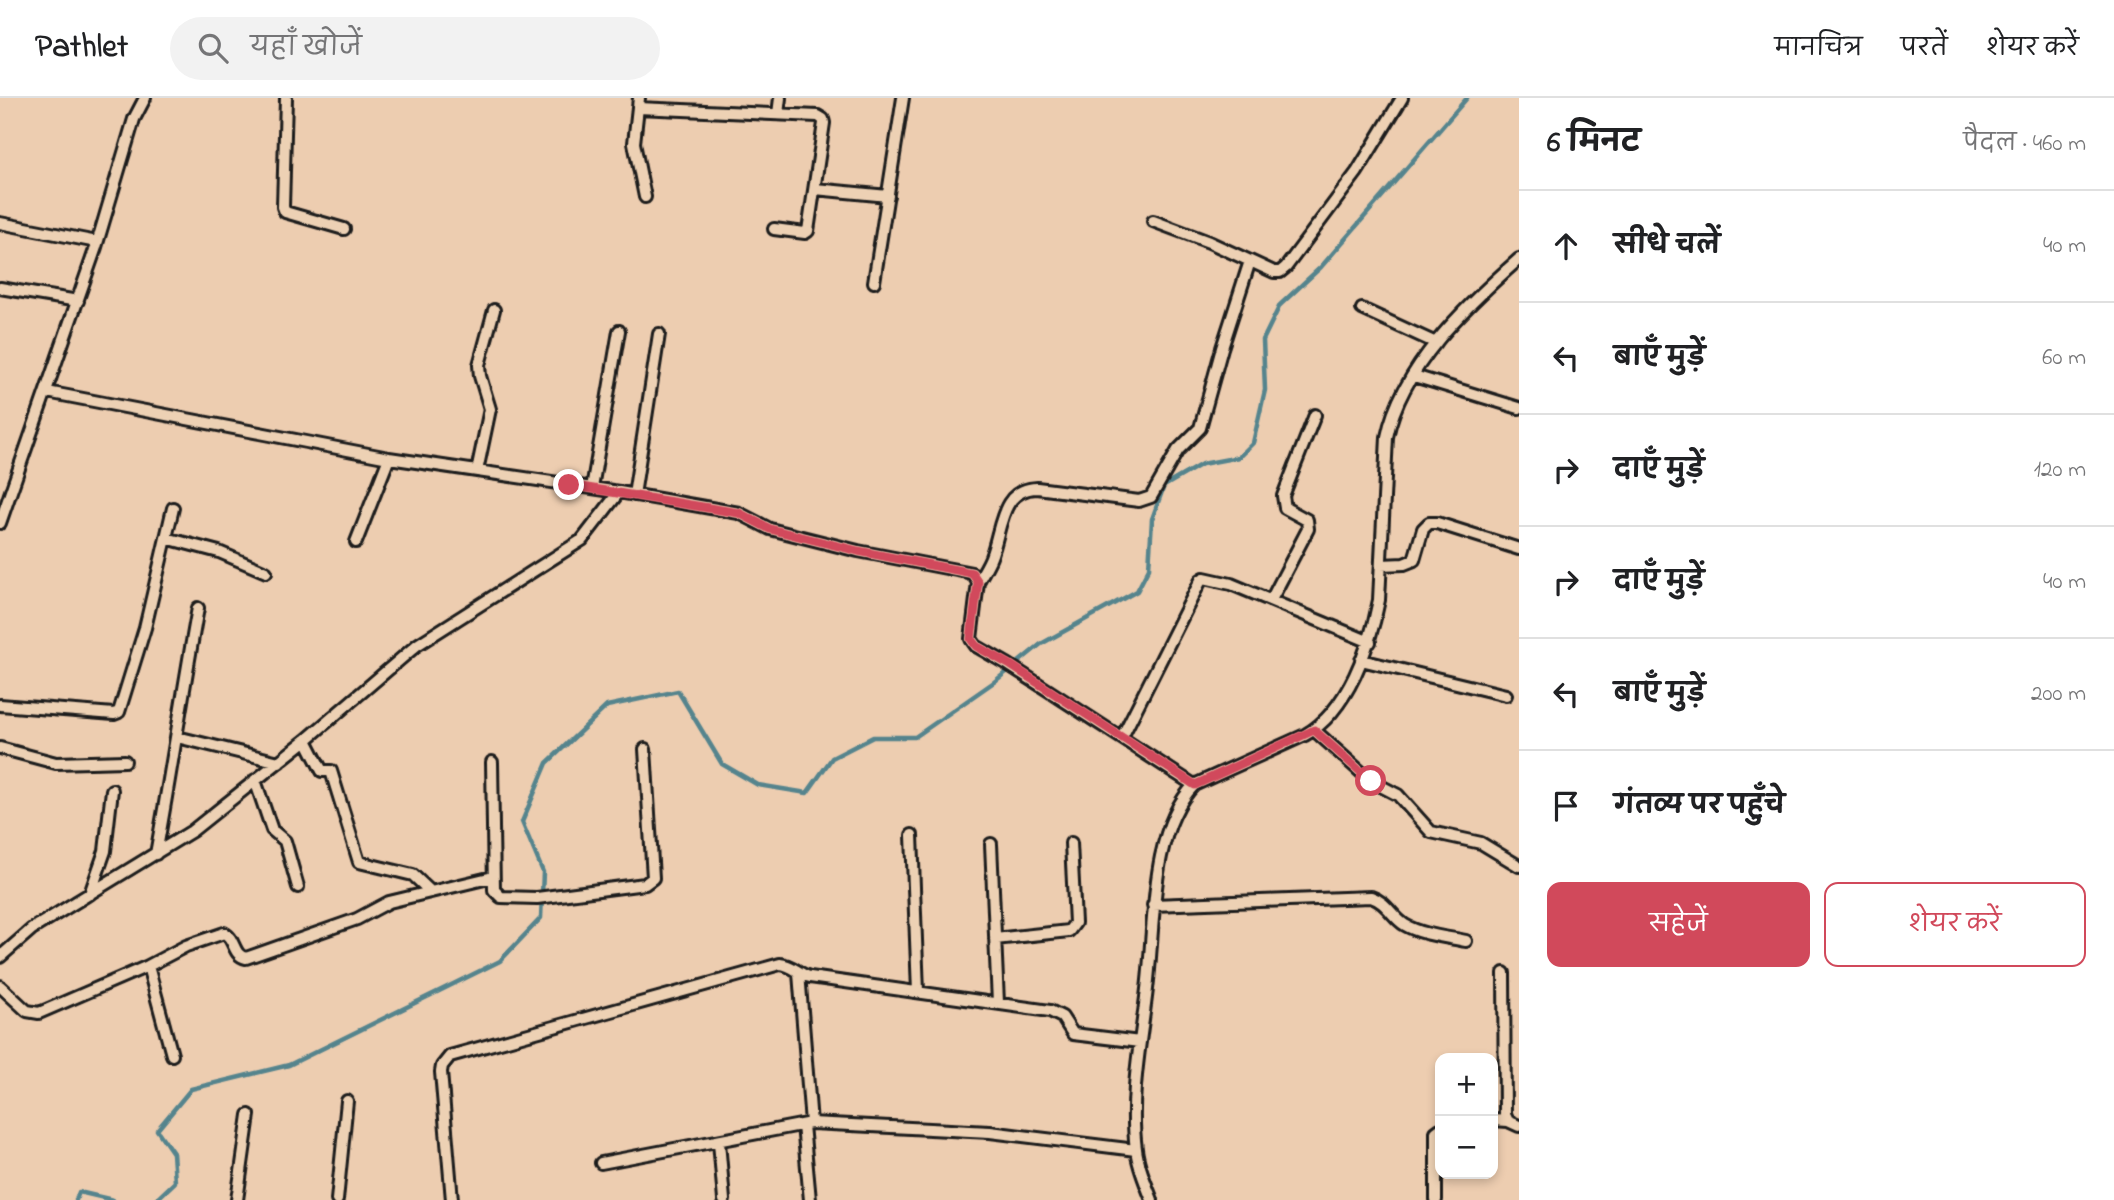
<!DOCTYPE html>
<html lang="hi">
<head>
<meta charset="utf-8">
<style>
  :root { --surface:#fff; --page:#f2f2f2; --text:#202124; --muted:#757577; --line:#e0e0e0; --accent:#d1495b }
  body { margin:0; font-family:"Indie Flower","Playpen Sans Deva",sans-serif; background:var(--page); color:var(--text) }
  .controls { position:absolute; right:21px; bottom:21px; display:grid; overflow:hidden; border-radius:14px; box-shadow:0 4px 10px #0003 }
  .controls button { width:63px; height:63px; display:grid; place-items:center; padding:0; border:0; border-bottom:2px solid var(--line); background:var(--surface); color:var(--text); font:35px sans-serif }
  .stop { position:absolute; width:21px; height:21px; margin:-16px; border:5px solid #d1495b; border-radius:50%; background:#fff }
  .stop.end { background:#d1495b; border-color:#fff; box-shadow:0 2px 7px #0008 }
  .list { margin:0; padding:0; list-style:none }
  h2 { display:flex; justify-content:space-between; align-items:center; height:91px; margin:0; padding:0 28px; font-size:30px }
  h2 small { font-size:23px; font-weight:400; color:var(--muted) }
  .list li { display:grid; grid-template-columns:46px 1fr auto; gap:21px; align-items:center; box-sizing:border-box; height:112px; padding:0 28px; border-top:2px solid var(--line) }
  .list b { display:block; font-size:26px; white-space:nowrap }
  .list em { font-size:23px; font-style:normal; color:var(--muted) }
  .actions { display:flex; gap:14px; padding:21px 28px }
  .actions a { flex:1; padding:16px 0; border:2px solid var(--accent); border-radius:14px; text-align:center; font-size:24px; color:var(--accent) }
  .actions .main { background:var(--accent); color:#fff }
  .icon { flex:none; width:38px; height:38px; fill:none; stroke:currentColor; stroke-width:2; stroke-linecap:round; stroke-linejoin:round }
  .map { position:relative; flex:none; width:1519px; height:1102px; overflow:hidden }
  header { display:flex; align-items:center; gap:42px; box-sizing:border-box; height:98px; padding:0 35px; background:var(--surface); border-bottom:2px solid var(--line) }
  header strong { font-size:33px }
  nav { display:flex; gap:38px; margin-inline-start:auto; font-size:24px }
  .search { width:490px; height:63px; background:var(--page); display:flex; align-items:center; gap:18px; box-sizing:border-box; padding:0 24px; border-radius:38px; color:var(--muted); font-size:26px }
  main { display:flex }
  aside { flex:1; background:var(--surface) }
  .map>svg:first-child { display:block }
</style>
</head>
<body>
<header>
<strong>Pathlet</strong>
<div class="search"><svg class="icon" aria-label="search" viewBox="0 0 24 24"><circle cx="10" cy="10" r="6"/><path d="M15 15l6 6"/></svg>यहाँ खोजें</div>
<nav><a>मानचित्र</a><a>परतें</a><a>शेयर करें</a></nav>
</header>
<main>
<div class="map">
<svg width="1519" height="1102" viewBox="0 0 1519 1102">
  <rect width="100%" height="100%" fill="#edcdb0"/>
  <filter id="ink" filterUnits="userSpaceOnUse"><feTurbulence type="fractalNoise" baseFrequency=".0143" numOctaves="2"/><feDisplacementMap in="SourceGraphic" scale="14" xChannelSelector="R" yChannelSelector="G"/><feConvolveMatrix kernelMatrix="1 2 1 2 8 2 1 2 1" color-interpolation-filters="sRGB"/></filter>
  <g filter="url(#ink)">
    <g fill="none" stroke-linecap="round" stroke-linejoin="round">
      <!-- stream -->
      <path stroke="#55848d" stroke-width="4.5" d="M76,1102L79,1094L113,1102
        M156,1102L175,1084L173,1055L157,1032L191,991L289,967L500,863L541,820L543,774L522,724L547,665L607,608L678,593L722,666L758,687L807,695L832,660L873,639H915L994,584L1041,546L1137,493L1149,470L1152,421L1164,388L1202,366L1239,359L1253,345L1265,292L1263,242L1280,207L1321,169L1467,0"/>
      <defs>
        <path id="street" d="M286,0L283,109L285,114L344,131
          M639,0L634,45L645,99
          M638,10L818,18L823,21L824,25L808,133L805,135L774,131
          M778,16L780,0
          M815,91L888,98
          M1153,123L1209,144L1274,174H1280L1286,169L1357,74L1402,0
          M0,125L97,144
          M874,184L903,0
          M0,190L78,203
          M1362,211L1436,245
          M1414,278L1519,310
          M47,294L389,360L619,394L739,415L770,431L858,453L972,475L978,484L971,541L976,548L1009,567L1194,687
          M477,373L490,311L480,278L479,267L494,212
          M592,390L619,233
          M634,397L659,236
          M0,425L96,149L134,21L145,0
          M166,440L219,454L266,474
          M356,444L389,360
          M1381,467L1404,466L1414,462L1423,431L1429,425H1437L1519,451
          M978,484C982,476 988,467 991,459C1002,431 1000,391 1037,390L1139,403L1151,399L1178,352L1200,330L1222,250L1250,163
          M1271,502L1308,431L1307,422L1285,410L1283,398L1315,317
          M1361,562L1506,597
          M0,607L114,616L119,614L145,530L173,410
          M1314,632L1371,683L1398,697L1431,734L1481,745L1519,768
          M177,639L279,664
          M1122,639L1201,482L1204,480L1231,486L1370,544
          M306,642L322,673H331L359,764L413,777L431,794
          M0,650L56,665L125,663
          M492,664L494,792L501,799L537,800L645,786L653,780L645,651
          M255,682L272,732L285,743L298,789
          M912,737L918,894
          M991,746L998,905
          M156,756C171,675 183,592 198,510
          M90,796L105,753L112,692
          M1153,807L1371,799C1387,804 1392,819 1405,827C1422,837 1447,839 1466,843
          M995,841L1069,833L1075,825L1071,745
          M0,859L32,831L192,733L306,642L417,547L582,442L619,394
          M148,868L172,957
          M799,875L811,1025
          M1504,875L1505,1017L1508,1023L1519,1028
          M0,888L27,913L39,915L148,868L186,848L224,835C235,840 233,858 246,860L357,821L389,804L493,779
          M1493,1022L1508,1023
          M803,1027L810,1102
          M719,1044L724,1102
          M601,1065L811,1025L990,1034L1136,1052
          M237,1102L249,1017
          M337,1102L347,1003
          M452,1102L441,974L442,968L450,958L780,866C793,867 798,876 810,879L1050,913L1062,919L1073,936L1140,944
          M1152,1102C1146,1086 1138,1069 1136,1051C1129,999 1141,943 1147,891C1155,830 1149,734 1194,687L1305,637C1348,613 1370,548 1379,502L1387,339C1401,269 1467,207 1519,161
          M1436,1102V1034L1440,1031"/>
      </defs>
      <!-- street casing -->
      <use href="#street" stroke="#1c1c1c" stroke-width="16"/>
      <!-- street -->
      <use href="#street" stroke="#edd1b4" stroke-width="10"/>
    </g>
  </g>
  <g fill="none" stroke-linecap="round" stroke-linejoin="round" filter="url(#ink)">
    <!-- route -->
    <path stroke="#d1495b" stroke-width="9" d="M569,387L739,415L770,431L858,453L972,475L978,484L971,541L976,548L1009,566L1195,687L1314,632L1371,683"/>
  </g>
</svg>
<div class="controls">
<button>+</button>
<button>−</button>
</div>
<div class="stop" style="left:1371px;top:683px"></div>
<div class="stop end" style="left:569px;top:387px"></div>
</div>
<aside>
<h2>6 मिनट<small>पैदल · 460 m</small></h2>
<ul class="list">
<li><svg class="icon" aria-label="ahead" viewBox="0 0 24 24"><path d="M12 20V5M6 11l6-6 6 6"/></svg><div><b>सीधे चलें</b></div><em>40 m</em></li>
<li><svg class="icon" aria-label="left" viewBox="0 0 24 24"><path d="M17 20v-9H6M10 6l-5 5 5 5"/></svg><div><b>बाएँ मुड़ें</b></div><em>60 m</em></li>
<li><svg class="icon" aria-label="right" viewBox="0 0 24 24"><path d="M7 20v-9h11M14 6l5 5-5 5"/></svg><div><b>दाएँ मुड़ें</b></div><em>120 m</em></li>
<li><svg class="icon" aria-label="right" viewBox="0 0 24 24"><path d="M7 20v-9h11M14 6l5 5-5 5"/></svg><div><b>दाएँ मुड़ें</b></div><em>40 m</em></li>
<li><svg class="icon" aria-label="left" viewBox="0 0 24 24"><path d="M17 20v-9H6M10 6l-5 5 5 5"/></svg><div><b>बाएँ मुड़ें</b></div><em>200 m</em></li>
<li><svg class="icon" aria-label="arrive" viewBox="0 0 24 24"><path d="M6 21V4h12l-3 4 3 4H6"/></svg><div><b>गंतव्य पर पहुँचे</b></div></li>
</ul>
<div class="actions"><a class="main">सहेजें</a><a>शेयर करें</a></div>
</aside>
</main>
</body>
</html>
